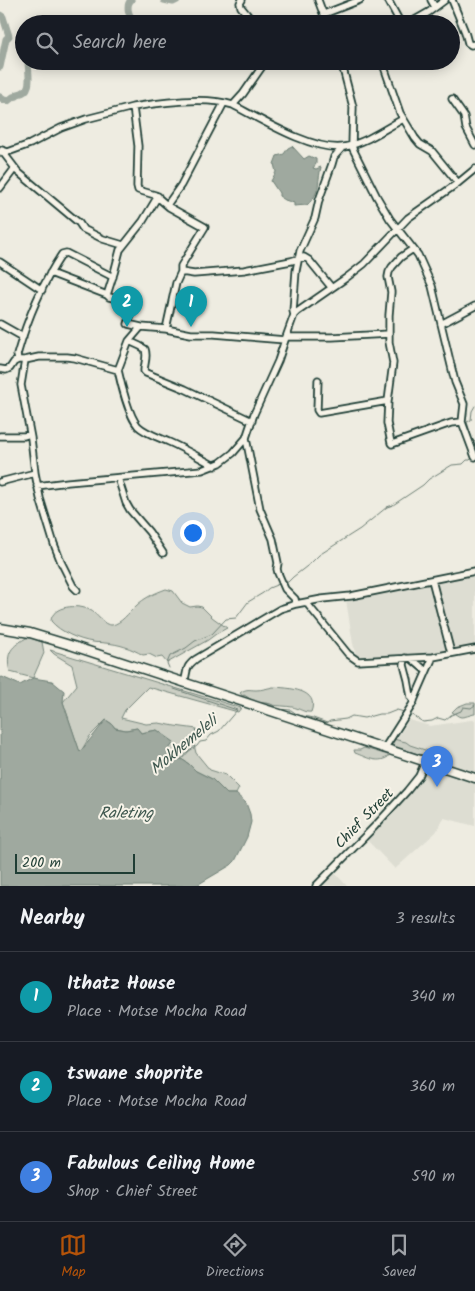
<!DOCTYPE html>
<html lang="en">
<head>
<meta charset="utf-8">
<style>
  :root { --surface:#171b24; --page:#242831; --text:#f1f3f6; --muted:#9ea1a6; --line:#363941; --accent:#b45309 }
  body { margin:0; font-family:Kalam,sans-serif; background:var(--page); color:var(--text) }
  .scale { position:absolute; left:15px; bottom:12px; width:120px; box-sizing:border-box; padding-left:5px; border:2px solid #1f3d34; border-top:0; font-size:14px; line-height:18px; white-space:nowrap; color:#1f3d34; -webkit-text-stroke:4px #f7f3e8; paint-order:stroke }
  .you { position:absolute; left:192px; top:532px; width:18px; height:18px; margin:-12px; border:4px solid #fff; border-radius:50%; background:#1a73e8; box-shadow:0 0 0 8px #1a73e833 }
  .badge { display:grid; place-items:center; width:32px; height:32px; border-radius:50%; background:var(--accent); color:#fff; font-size:16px; font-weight:700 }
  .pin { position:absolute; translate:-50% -41px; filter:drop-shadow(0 1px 2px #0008) }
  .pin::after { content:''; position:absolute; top:26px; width:18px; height:15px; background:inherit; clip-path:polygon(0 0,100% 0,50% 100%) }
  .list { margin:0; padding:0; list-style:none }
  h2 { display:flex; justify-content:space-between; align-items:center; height:65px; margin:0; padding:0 20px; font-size:21px }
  h2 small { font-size:16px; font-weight:400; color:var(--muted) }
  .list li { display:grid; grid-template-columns:32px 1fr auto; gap:15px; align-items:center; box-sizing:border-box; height:90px; padding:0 20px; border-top:1px solid var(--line) }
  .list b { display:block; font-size:19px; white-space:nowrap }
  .list p { margin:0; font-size:16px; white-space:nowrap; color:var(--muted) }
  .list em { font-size:16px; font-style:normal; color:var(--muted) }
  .icon { flex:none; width:28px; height:28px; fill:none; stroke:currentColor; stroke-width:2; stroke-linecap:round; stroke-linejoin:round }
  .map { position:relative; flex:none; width:475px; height:886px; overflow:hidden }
  .search { position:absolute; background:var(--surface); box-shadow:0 2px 12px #0003; left:15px; right:15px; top:15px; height:55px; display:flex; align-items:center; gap:12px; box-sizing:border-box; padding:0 18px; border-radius:28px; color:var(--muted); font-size:19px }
  .sheet { height:335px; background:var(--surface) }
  nav { display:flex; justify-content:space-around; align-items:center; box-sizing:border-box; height:70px; border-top:1px solid var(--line); background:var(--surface); font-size:14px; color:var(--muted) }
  nav a { display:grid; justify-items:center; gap:2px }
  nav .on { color:var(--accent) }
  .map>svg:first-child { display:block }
</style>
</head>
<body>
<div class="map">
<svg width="475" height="886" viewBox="0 0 475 886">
  <rect width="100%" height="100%" fill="#eeece1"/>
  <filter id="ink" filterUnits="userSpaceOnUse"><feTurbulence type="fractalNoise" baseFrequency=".02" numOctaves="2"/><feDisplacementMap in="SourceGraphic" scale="10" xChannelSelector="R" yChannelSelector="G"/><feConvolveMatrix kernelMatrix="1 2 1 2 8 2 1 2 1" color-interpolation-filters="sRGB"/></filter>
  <g filter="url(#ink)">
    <!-- built -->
    <path fill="#ddddd2" d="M475,572V653L444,659L359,664L353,644L346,600Z
      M409,720L430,726L471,720H475V826L444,818L436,832L395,869L366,839L423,779L428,756L394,743Z
      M334,872L347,886H321Z"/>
    <!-- green -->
    <path fill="#cccfc4" stroke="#76867c" d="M166,589L173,591L182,603L190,607L197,606L202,607L212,617L227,628L216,634L208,640L167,663L162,657L157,658L149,654L143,655C131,648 119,644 105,643C101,642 97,643 93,642C79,640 60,632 51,621C52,605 78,604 90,610C97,613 103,626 112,625C122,623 128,613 136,606C144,598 155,593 166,589Z
      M28,637L42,642L44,653L33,678L10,672C5,652 12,646 28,637Z
      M50,650L241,708L238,712L148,687L125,710L121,718L146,724L159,723L175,726L197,729L193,741L196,753L210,770L226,775L239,788L236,794H227L212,779L196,771L189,764L175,755L169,749L173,742L157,730L141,733L137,728L126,730L115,728L112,724L106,720L90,736L80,753L63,702L77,685L72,665L54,654Z
      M273,687C288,688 320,689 311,712C304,713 299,708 292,707C281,705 254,706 245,699C243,698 242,695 240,693C246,688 250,690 256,690C262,690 268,688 273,687Z
      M467,703H475V714H474C470,715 465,717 461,717C458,717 455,713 452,712L457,707Z
      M393,739L406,742L410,745L434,753L436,756L433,760L422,755L398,748L391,744L392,741Z
      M364,748L388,755V757C377,764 366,757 355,753L354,750H360Z"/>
    <!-- water -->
    <path fill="#9fa99f" stroke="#6c7e74" d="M292,146L304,159L309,156L316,159V164L313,168L316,169L321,167C317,184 321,192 307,205L294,206V203L285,200L279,196V193L271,181L276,172L274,164L277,156L284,154L288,148Z
      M2,677L20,685L33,678L52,681L64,691L63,702L80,752L106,720L112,724L115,728L126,730L137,728L141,733L157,730L174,742L169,749L175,755L189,764L196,771L212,779L227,794H236L246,803L250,814L251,822L247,837L235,861L231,865L197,885L186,886H0V678Z"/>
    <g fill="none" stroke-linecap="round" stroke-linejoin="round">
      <!-- stream -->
      <path stroke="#6c7e74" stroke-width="1" d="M475,406L472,411L471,420L467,422L472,439L475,442
        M284,583L288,582L293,577L311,563L319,555L360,529L387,507L393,505L423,485L429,479L452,465L463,464L467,460H470L471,459
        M169,668L167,663L170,656L186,648L195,641L212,634L226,619L236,618L248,602L263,593L269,588L279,584
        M174,689L237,710L219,731L211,735L206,741L200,742L197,746L189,751L181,760
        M241,697L244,695C248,697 252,701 256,702C265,704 271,701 277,709L291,710L298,715L313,718L327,723L330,721L346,719L352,716L364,718L379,714H387L397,710L404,712
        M410,714L423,722L432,721L438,718L445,720L451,715L461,711L463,707L471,708L475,705"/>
      <!-- river -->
      <path stroke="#9fa99f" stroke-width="7" d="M164,0L173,2L177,0
        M0,15L3,17L9,36L6,39L0,67
        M130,24L132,19C128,14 126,5 131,0
        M0,97L4,100L8,101L13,97L17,96L18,94C34,92 28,73 28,61"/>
      <defs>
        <path id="minor" d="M242,0L240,3L241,7L255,24
          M318,0L327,24
          M388,0L401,24
          M431,0L435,7
          M452,0L465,32L468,43L471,45L475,44
          M324,14L360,0
          M408,24L429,12L445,0
          M341,61L353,107L352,145L353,149L377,197L390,219L418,255L432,286L455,382L464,404L462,422L475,457
          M382,61L400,113L415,138L420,144L432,151L458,183
          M452,99L464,116L466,128L475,145
          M233,105L243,94L266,61
          M2,150L8,152L30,144L61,128L86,119L133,107
          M0,152L2,151L18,172L79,223L83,229L103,239L123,245
          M0,188L15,168
          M167,205L181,185L224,103
          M413,249L401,257L392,267L389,272L388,277L391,292L389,315V342L393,363L388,401L387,423L391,443L392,444L451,423L462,422
          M0,262L42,290
          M181,272V266L205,227L169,207L155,195L138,190L137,186L138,146L133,107C162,102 206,96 233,105C260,119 314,152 344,147C365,143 385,129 403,119
          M50,273L107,295L114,273L120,250L143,221L158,196
          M107,295L109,297L135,303L128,324L141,327
          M294,315L293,311L296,271L300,251L315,218L319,200L332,164L334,157L343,147
          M0,324L23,337
          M441,324L475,306
          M166,329L176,283L181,272L194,274L244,270L291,261L304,257L309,260L331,287
          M287,337H332L389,334
          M129,341L140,346L145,349C148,357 144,364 144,371L146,373L185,389L252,421
          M18,360L17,355C27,320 42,284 62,254L66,253L113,277
          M25,360L21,385L31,438L35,473L40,498L54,544L61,562L73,586L77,590
          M0,369L6,370L10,368L14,362L18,360H25L39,357H67L75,358L118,370L129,341L141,327L166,329L191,334H214L285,340L294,315L297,312L346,278L364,264L408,218L458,183L475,169
          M118,370C121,384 129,416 138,426C145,433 160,438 169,442C185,449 200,458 215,466
          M318,380L317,410L319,413L388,401
          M0,436H24L30,434
          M246,438L260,509L273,539L278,563L277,569L278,573L285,589L295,599L296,604
          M118,478L126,503L130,510L149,532L163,553
          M0,482L35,473
          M37,486L68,482L202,470L220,463L233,453L246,438L254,414L278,361L285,340
          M432,580L451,653
          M307,602L309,606L348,654L358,661L433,657L475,649
          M405,658L404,665L408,680L411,697L414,701
          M412,659L426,671
          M184,683C188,671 184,668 196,659L280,609L296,604L322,599L351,596L475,571
          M384,749L412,705L433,657
          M316,886L375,826L407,791L419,776L425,762"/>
        <path id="major" d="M0,628L30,633L73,646L475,778"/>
      </defs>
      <!-- minor casing -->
      <use href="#minor" stroke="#1f3d34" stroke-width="9"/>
      <!-- major casing -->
      <use href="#major" stroke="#1f3d34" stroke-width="11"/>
      <!-- minor -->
      <use href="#minor" stroke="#f7f3e8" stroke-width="5.5"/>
      <!-- major -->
      <use href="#major" stroke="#f7f3e8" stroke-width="8"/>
    </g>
  </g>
  <g text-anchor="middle" stroke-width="4" stroke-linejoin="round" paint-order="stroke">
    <!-- street labels -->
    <g font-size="15" fill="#1f3d34" stroke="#f7f3e8">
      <text transform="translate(364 818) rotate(-46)" y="5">Chief Street</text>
    </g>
    <!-- water labels -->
    <g font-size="16" font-style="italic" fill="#3f584f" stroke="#f7f3e8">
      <text transform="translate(183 744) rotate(-40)" y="6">Mokhemeleli</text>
      <text x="126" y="818">Raleting</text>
    </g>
  </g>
</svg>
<div class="scale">200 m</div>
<div class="you"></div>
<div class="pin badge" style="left:191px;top:327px;background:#0f9aa8">1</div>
<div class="pin badge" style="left:127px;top:327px;background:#0f9aa8">2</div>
<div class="pin badge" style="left:437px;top:787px;background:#3f7fe0">3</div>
<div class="search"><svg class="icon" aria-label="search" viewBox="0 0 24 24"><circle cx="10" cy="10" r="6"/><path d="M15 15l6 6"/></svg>Search here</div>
</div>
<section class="sheet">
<h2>Nearby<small>3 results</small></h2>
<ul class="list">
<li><span class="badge" style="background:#0f9aa8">1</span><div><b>Ithatz House</b><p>Place · Motse Mocha Road</p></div><em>340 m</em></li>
<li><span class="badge" style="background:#0f9aa8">2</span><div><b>tswane shoprite</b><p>Place · Motse Mocha Road</p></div><em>360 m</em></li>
<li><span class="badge" style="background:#3f7fe0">3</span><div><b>Fabulous Ceiling Home</b><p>Shop · Chief Street</p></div><em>590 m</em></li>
</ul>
</section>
<nav>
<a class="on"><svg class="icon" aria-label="map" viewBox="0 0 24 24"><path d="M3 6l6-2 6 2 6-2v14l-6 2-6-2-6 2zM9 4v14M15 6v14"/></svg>Map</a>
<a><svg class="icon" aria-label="directions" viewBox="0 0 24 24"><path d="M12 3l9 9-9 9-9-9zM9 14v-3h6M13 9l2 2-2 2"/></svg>Directions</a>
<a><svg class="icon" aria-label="saved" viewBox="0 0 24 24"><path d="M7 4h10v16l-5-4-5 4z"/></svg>Saved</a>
</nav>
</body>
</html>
